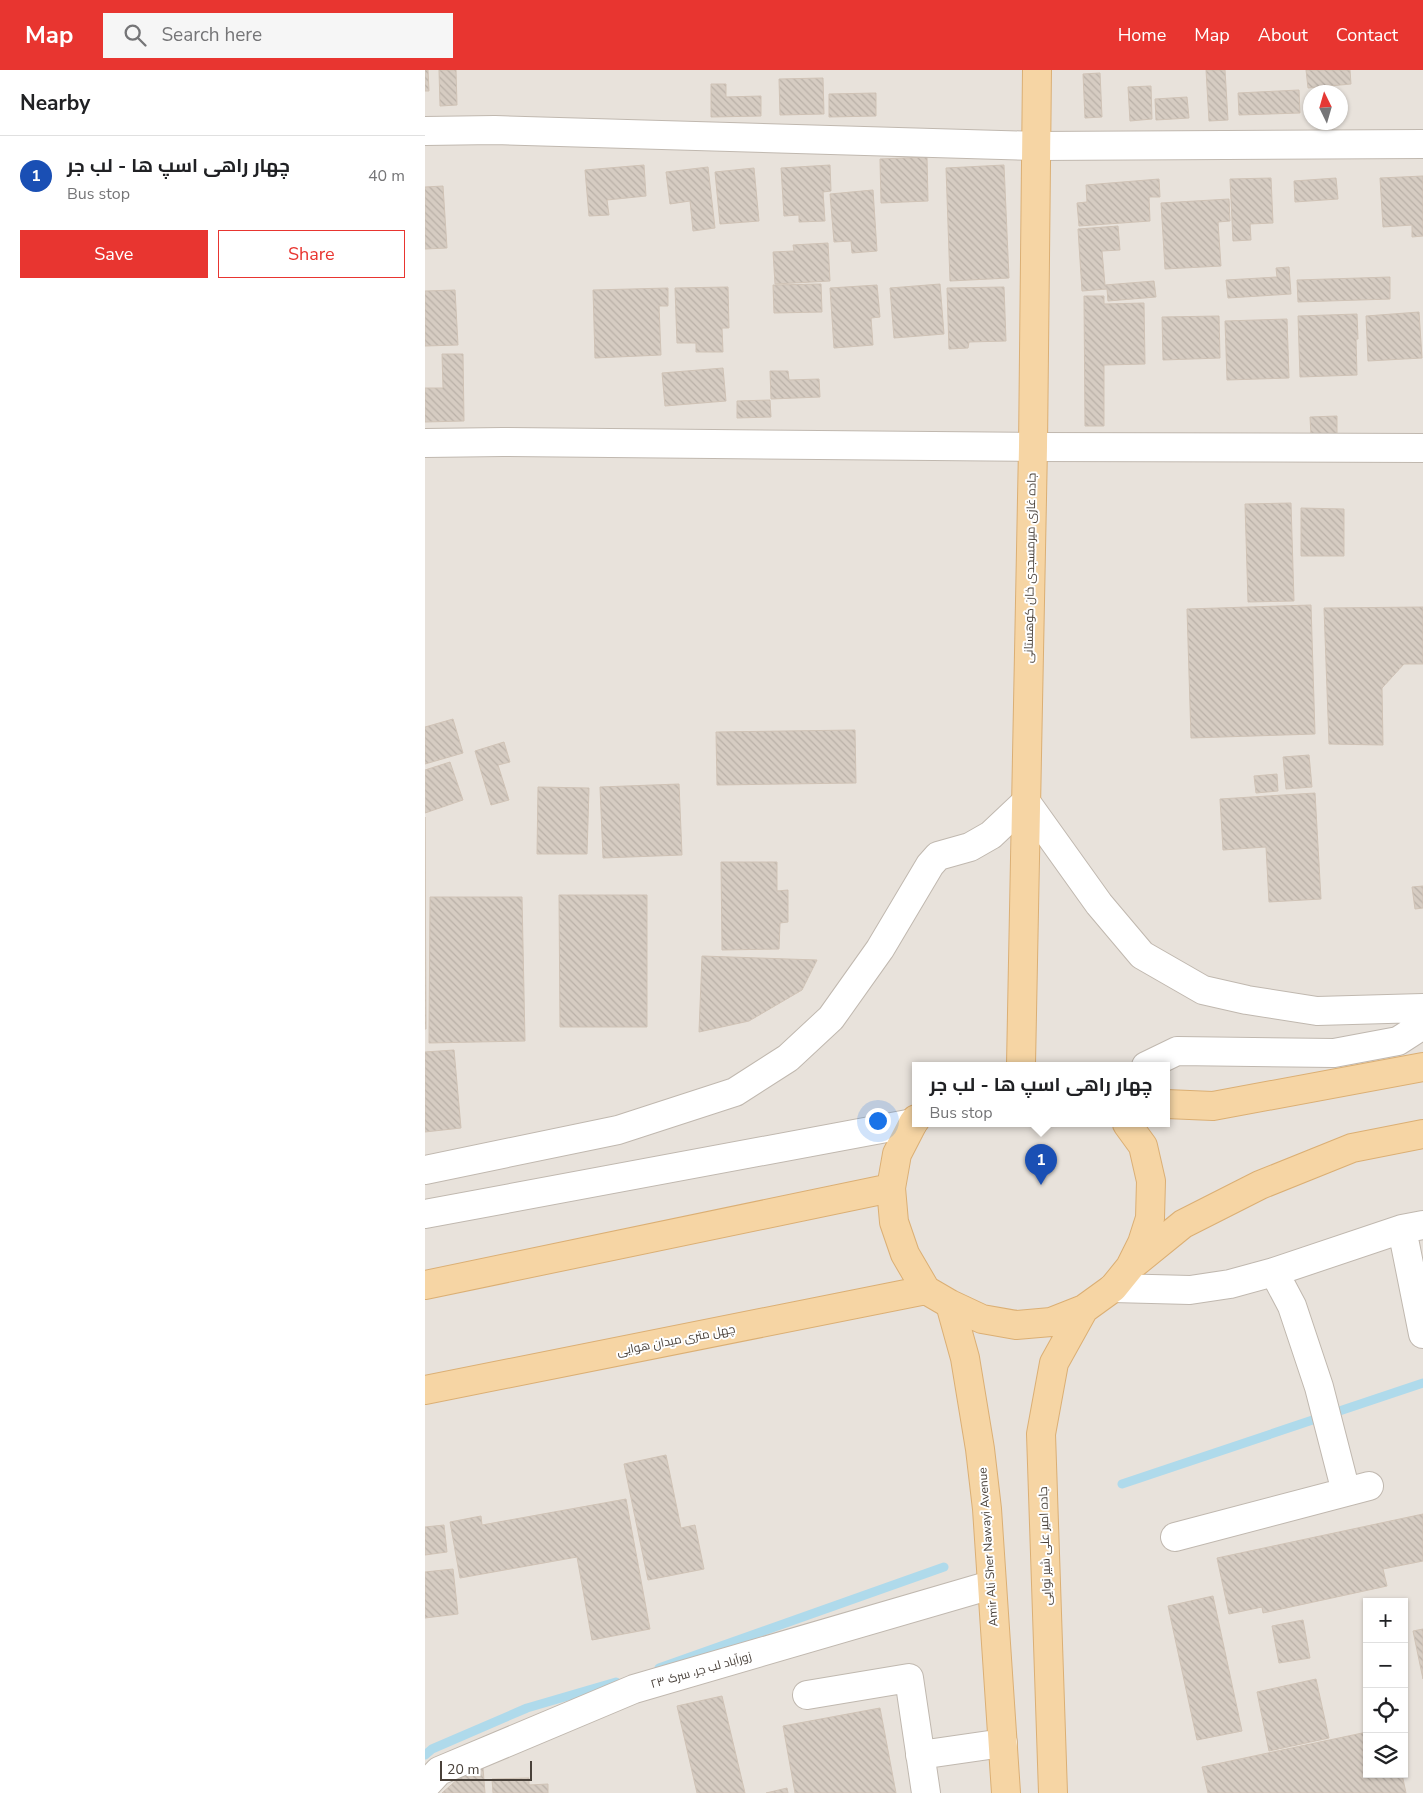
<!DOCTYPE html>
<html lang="en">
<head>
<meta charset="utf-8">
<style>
  :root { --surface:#fff; --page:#f6f6f6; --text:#202124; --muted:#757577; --line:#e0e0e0; --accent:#e83530 }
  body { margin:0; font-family:"Nunito Sans",Cairo,sans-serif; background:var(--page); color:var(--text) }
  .controls { position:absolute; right:15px; bottom:15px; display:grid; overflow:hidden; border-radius:0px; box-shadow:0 1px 4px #0004 }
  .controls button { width:45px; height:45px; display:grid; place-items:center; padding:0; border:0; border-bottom:1px solid var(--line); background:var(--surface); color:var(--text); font:25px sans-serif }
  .compass { position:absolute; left:878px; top:15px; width:45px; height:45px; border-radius:50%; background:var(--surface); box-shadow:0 1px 4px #0004; rotate:355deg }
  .scale { position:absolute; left:15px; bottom:12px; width:92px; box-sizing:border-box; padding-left:5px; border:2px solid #49413a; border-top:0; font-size:14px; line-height:18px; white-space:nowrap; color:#49413a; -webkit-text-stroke:4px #fff; paint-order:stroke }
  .you { position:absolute; left:452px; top:1050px; width:18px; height:18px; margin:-12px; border:4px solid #fff; border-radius:50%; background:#1a73e8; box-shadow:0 0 0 8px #1a73e833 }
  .badge { display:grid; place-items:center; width:32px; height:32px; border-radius:50%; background:var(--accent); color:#fff; font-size:16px; font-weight:700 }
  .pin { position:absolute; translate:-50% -41px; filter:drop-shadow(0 1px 2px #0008) }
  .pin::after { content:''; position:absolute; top:26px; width:18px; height:15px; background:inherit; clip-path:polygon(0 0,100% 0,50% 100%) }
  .popup { position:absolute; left:487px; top:992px; width:258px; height:65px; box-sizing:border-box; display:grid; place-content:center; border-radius:0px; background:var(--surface); filter:drop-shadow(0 1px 4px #0005); font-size:16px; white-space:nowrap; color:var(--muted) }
  .popup b { font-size:19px; color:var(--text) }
  .popup::after { content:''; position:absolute; left:50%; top:100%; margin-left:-10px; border:10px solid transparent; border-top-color:var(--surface) }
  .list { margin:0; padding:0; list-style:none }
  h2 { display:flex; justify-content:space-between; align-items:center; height:65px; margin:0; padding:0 20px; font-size:21px }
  h2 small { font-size:16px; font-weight:400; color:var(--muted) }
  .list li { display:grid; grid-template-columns:32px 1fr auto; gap:15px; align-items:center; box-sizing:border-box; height:80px; padding:0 20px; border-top:1px solid var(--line) }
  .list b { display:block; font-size:19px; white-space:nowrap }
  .list p { margin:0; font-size:16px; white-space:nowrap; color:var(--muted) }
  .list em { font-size:16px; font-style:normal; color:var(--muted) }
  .actions { display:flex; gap:10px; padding:15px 20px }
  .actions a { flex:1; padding:11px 0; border:1px solid var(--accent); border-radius:0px; text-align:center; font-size:18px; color:var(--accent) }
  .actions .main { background:var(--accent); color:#fff }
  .icon { flex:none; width:28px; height:28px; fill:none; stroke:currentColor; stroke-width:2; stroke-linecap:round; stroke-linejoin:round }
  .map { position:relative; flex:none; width:998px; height:1723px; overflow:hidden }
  header { display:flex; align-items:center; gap:30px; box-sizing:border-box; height:70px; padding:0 25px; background:var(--accent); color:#fff }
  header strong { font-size:24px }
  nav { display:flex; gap:28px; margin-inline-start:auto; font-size:18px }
  .search { width:350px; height:45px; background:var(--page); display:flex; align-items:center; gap:12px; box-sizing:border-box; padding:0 18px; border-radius:0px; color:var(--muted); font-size:19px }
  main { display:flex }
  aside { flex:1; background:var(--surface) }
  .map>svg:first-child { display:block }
</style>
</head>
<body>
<header>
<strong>Map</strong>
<div class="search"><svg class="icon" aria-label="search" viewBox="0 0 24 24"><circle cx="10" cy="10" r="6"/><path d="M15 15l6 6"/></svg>Search here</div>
<nav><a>Home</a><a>Map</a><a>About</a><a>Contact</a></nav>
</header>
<main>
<aside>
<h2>Nearby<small></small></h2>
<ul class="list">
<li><span class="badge" style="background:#1a4fb4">1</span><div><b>چهار راهی اسپ ها - لب جر</b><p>Bus stop</p></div><em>40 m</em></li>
</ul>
<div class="actions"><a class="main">Save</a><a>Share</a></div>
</aside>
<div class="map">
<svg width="998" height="1723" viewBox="0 0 998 1723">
  <defs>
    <pattern id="building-back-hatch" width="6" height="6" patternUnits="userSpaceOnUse" patternTransform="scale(1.25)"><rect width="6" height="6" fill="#d6ccc2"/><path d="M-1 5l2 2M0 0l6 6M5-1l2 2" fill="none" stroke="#b9b0a7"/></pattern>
  </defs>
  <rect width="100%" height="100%" fill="#f5f1ec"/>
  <!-- residential -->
  <path fill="#e8e2db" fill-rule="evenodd" d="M0,0H998V1723H0ZM886,22H916V52H886ZM491,996H741V1054H491ZM942,1532H979V1704H942Z"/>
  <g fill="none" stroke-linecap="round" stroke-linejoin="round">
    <!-- stream -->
    <path stroke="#afdaeb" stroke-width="9" d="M697,1414L998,1313
      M234,1598L519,1497
      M0,1685L7,1679L102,1638L191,1612"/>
  </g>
  <!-- building -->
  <path fill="url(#building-back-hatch)" stroke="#d0c3b6" d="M0,0H3L4,21H0Z
    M14,0H31L32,35L15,36Z
    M781,0H800L803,50L784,51Z
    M881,0H925L926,14L883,18Z
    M675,3L677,47L660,48L658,4Z
    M398,8L399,44L355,45L354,9Z
    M286,14H301V27L336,26V46L286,47Z
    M726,16L727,49L705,51L703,17Z
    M874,20L875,43L814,45L813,23Z
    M451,23V46L404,47V24Z
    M762,27L764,48L731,50L730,29Z
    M502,87L503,131L456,133L455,89Z
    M219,95L221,126L182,130L184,145L164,146L160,100Z
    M405,95L406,121L398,122L400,151L374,152V145L359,146L356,98Z
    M579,95L584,208L525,211L521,98Z
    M283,97L290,158L268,161L265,131L245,134L241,102Z
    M329,98L334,151L295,154L290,102Z
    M998,106V166L987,167V155L958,157L955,108Z
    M846,108L848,153L825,154L826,170L808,171L805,109Z
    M911,108L913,129L870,132L869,111Z
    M734,109L735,127H724L725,151L654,156L652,133L662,132L661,115Z
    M18,116L22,178L0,179V117Z
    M448,120L452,181L427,183L426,171L409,172L405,124Z
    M804,129L805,151L793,152L796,196L740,199L736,133Z
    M693,156L695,180L677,181L680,215L729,211L731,227L683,231L682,219L657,221L653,159Z
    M403,173L405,211L350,214L348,182L369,181L368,175Z
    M864,197L866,224L803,228L801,210L852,207L851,198Z
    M965,207V229L873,232L872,210Z
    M396,214L397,242L349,243L348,215Z
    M515,214L519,264L469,268L465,218Z
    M452,215L455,247L446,248L448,275L409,278L405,218Z
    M303,217L304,258H297L298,282H271V273H252L250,218Z
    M579,217L581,271L544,272L543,278L524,279L522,218Z
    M243,218V236H234L236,285L170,288L168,220Z
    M30,220L33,275L0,276V221Z
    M659,226H679V234L719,233L720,294L679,295V356H660Z
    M994,242L997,288L943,291L941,246Z
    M932,244L933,269H931L932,305L875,307L873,246Z
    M794,246L795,288L738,290L737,247Z
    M862,249L864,308L802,310L800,251Z
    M17,284H38L39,351L0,352V318H18Z
    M298,298L301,331L240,336L237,303Z
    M345,301H363L364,310L394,309L395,327L346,329Z
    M345,330L346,347L312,348V331Z
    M912,346V364L886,365L885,347Z
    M866,433L869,531L823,532L820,434Z
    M876,438L919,439V486H876Z
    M886,535L890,664L766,668L762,539Z
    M998,537V594H979L957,618L958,675L904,674L899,538Z
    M28,649L38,683L0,694V657Z
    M430,660L431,713L292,715L291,662Z
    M79,672L85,692L73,695L84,730L66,735L50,681Z
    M884,685L887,717L861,719L858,687Z
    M25,692L38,730L0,743V700Z
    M852,704L853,721L831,723L829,706Z
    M254,714L257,785L178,788L175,717Z
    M113,717L164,718L162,784H112Z
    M890,723L896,829L844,832L841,777L798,780L795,729Z
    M0,747L1,959H0Z
    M296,792H352V821L363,820V852L355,853L354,879L297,880Z
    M998,816V838L990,839L987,817Z
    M134,825H222V957H135Z
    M5,827H97L100,971L4,973Z
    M277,886L392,890L377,920L324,951L274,962Z
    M29,980L36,1058L0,1062V982Z
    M241,1385L256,1458L270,1455L279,1499L223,1510L199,1394Z
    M201,1429L225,1559L167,1570L152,1487L35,1508L25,1452L56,1446L57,1455Z
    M998,1444V1491L958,1499L962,1516L838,1543L837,1537L804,1544L792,1488Z
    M19,1455L22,1482L0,1485V1457Z
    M28,1499L33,1544L0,1548V1502Z
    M788,1526L817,1661L772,1670L743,1536Z
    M878,1550L885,1588L854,1593L847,1556Z
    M998,1559V1609L988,1561Z
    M891,1609L904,1668L844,1681L832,1622Z
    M297,1626L320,1723H272L252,1636Z
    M455,1638L471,1723H370L358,1656Z
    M942,1662V1704H977L981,1723H783L777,1697Z
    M58,1698L60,1723H17L34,1708Z
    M104,1708V1715L123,1714V1723H68L67,1709Z
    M362,1718L363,1723H341Z"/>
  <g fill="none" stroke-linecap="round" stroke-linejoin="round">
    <defs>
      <path id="minor" d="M0,61L70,60L612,76L998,74
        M0,373L78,372L608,377L998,378
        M721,996L752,981L909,983L973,971L998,955
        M0,1100L193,1060L310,1022L363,988L406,948L455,879L505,795L513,786L545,777L566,765L601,732L674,834L717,885L778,920L822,930L892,941L998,938
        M0,1144L488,1053
        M977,1159L998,1264
        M849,1202L867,1236L894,1317L921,1422
        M688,1218L765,1220L805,1214L849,1202L977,1159L998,1155
        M750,1467L944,1416
        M382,1625L484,1608L501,1723
        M495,1685L578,1673
        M0,1716L14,1701L209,1619L566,1515"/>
      <path id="major" d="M596,995L608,377L612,0
        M741,1034L788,1036L998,997
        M491,1049L488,1053L472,1084L466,1118L469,1152L480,1184L501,1220L525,1234L557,1249L591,1255L626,1252L659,1239L688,1218L705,1197L717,1173L725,1148L726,1111L718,1076L702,1054
        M710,1193L758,1154L835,1115L927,1078L998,1064
        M0,1215L466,1118
        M525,1234L540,1288L555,1379L562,1439L581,1723
        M0,1320L501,1220
        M628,1723L616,1364L629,1293L659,1239"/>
    </defs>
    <!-- minor casing -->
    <use href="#minor" stroke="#c0b8af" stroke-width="30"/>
    <!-- major casing -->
    <use href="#major" stroke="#dbaf74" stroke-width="30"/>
    <!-- minor -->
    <use href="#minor" stroke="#fff" stroke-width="28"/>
    <!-- major -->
    <use href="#major" stroke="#f6d5a4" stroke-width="28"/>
  </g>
  <g text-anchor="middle" stroke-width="4" stroke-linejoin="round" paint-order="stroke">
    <!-- street labels -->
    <g font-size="12" fill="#49413a" stroke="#fff">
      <text transform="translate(605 498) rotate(-89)" y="4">جاده غازی میرمسجدی خان کوهستانی</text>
      <text transform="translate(251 1270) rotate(-11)" y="4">چهل متری میدان هوایی</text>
      <text transform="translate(620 1476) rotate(-92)" y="4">جاده امیر علی شیر نوایی</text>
      <text transform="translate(563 1477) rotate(-94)" y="4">Amir Ali Sher Nawayi Avenue</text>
      <text transform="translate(276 1600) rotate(-16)" y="4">زورآباد لب جر، سرک ۲۳</text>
    </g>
  </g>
</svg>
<div class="controls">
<button>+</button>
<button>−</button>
<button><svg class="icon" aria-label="locate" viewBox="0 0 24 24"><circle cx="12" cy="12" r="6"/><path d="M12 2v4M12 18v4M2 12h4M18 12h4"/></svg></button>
<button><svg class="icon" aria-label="layers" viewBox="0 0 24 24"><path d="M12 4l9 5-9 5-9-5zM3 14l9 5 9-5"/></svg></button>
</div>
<svg class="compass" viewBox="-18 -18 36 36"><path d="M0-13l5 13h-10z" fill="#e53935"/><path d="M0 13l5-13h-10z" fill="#757577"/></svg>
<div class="scale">20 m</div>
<div class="you"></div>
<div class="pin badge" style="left:616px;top:1115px;background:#1a4fb4">1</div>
<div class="popup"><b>چهار راهی اسپ ها - لب جر</b>Bus stop</div>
</div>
</main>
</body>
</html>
